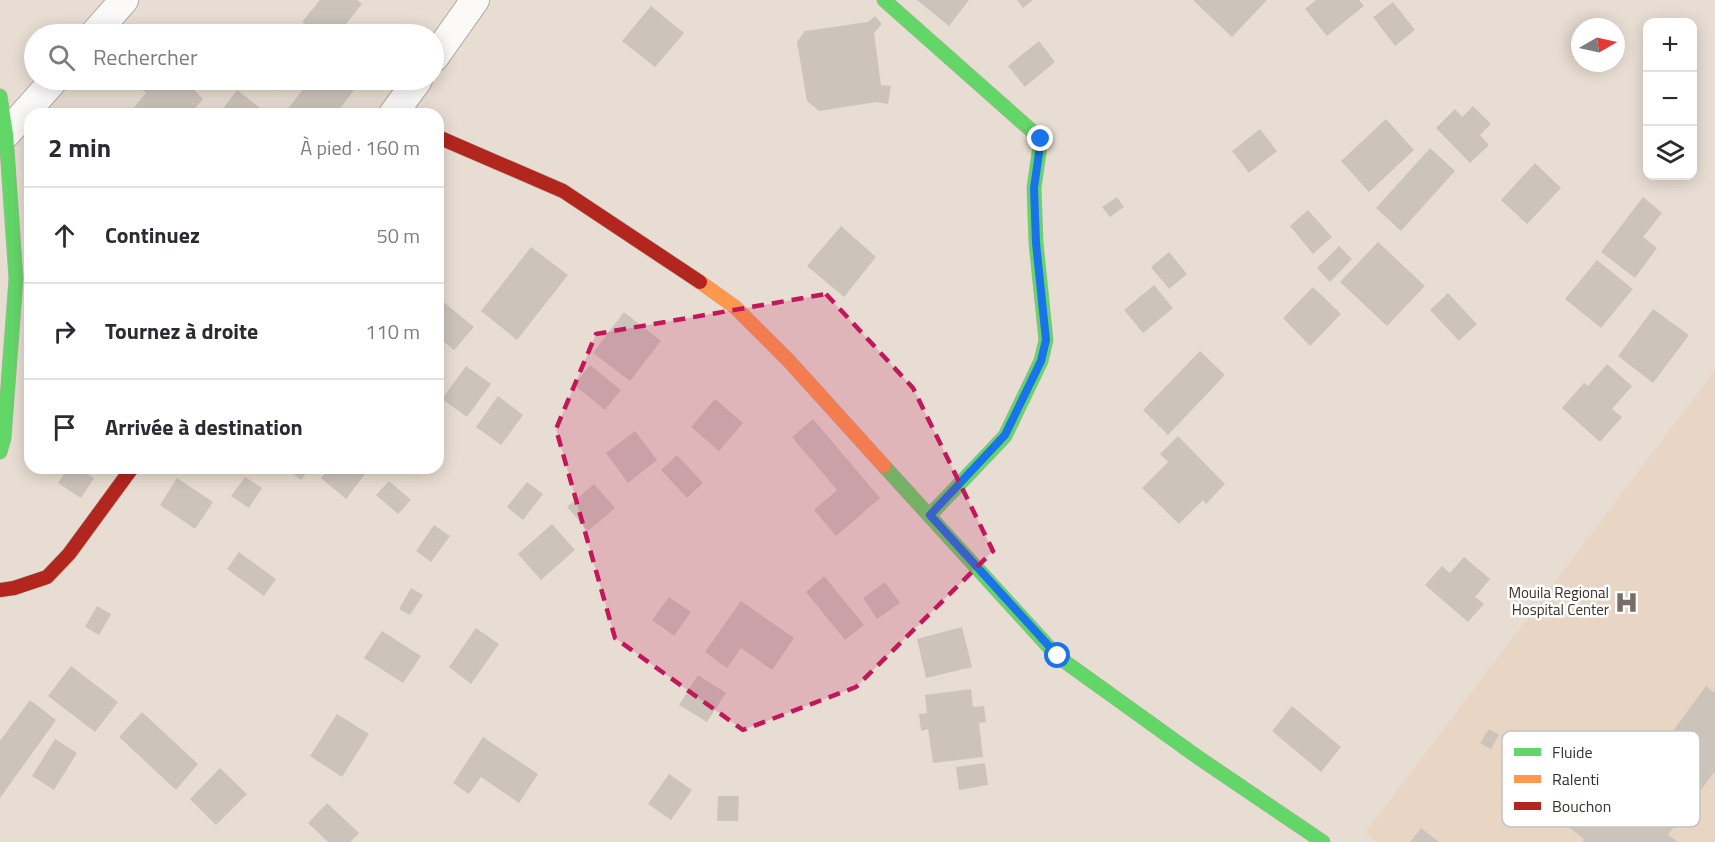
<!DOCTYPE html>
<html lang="fr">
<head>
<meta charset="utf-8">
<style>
  :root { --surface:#fff; --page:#f2f2f3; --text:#2b2b33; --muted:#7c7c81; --line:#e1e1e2 }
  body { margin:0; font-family:"Titillium Web",sans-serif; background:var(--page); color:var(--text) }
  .controls { position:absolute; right:18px; top:18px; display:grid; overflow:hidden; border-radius:12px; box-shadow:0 3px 15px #0003 }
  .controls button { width:54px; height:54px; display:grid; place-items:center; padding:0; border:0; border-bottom:2px solid var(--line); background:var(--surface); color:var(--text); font:30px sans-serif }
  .compass { position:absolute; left:1571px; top:18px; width:54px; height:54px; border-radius:50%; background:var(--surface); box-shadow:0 3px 15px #0003; rotate:81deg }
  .stop { position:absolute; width:18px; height:18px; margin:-14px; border:4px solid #1a73e8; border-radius:50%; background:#fff }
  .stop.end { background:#1a73e8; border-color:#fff; box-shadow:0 2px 6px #0008 }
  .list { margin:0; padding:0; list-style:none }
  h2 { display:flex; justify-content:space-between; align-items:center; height:78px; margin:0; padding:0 24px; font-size:26px }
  h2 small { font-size:20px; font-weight:400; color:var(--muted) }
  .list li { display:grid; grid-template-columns:39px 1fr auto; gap:18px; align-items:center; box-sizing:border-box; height:96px; padding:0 24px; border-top:2px solid var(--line) }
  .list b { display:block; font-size:22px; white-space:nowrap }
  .list em { font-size:20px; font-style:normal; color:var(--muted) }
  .icon { flex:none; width:33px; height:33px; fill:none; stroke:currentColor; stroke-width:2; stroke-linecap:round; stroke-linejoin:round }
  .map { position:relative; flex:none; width:1715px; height:842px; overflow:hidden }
  .search { position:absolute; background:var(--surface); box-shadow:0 3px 15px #0003; left:24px; top:24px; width:420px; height:66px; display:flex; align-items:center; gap:15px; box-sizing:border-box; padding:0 21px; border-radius:33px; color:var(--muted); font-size:22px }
  .panel { position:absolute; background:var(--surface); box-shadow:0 3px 15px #0003; left:24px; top:108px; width:420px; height:366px; border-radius:18px }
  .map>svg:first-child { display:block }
</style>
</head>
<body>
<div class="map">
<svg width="1715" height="842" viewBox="0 0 1715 842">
  <rect width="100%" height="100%" fill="#e8ddd2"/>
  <!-- built -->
  <path fill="#e9d5c3" d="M1715,370V842H1377L1365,833Z"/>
  <!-- building -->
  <path fill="#ccc4bb" d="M320,0H357L362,4L338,34H318L302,22Z
    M917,0H969L949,26Z
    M1017,0H1033L1023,8Z
    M1193,0H1267L1232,37Z
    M1316,0H1359L1364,6L1327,36L1305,9Z
    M1393,2L1415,30L1395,46L1373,17Z
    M651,6L684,33L655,67L622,41Z
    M875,16L882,24L874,33L881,85L891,86L888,104L876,102L819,111L807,101L797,42L805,31L868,22Z
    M1039,41L1055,62L1025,87L1008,66Z
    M142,80H192L199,86L195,91L203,99L190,114H137L132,110L146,93L137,85Z
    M266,80H289L280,91Z
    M310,80H349L357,86L336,114H284Z
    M237,90L268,114H219Z
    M1473,106L1491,124L1480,135L1489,145L1470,163L1436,128L1455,109L1462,117Z
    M1386,119L1414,150L1369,192L1341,161Z
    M1260,129L1277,151L1249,173L1232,151Z
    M1430,148L1455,171L1401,231L1376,208Z
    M1535,163L1561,188L1527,224L1501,200Z
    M1117,197L1124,207L1110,217L1102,207Z
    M1643,197L1662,213L1643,237L1657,248L1635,278L1601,252Z
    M1308,210L1332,237L1313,254L1290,226Z
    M841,226L876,257L844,297L807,266Z
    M1378,242L1425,286L1387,326L1340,282Z
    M1339,246L1352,259L1330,282L1317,268Z
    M531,247L568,275L517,340L481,311Z
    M1169,252L1187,274L1169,289L1151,267Z
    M1597,260L1633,289L1601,328L1565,299Z
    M1154,285L1173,308L1143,333L1124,310Z
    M1313,287L1341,314L1310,346L1283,318Z
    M1448,293L1477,324L1459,341L1430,310Z
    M441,300L474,327L454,350L438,337V304Z
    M1653,309L1689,335L1653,383L1618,356Z
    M624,312L661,341L630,381L593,353Z
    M1200,351L1225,375L1168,435L1143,410Z
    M1607,364L1632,386L1612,409L1622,417L1600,442L1562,408L1584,383L1588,386Z
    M590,365L621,390L605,410L574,385Z
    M466,366L491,384L467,417L442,399Z
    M498,396L523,415L501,445L476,427Z
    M715,399L743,423L719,451L691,427Z
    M813,419L880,498L836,536L814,510L837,490L792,437Z
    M635,431L657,460L628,483L606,453Z
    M1178,436L1225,484L1206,504L1203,500L1179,524L1142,488L1168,462L1160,454Z
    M677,455L703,483L687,498L661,470Z
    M68,468H79L94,478L81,498L58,483Z
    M286,468H310L301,480Z
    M329,468H366L368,470L346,499L321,478Z
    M245,477L262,488L249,508L231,496Z
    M177,478L213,502L195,529L160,505Z
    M389,481L411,500L398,514L376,495Z
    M527,482L543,494L523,520L507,507Z
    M594,484L615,508L588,531L567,507Z
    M552,524L575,550L541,580L518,554Z
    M434,525L450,536L431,562L416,551Z
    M239,552L276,579L264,596L227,569Z
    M1464,557L1490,579L1475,597L1484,604L1468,622L1425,585L1442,566L1450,573Z
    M824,576L864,625L845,640L806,592Z
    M885,582L900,603L877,619L863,598Z
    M411,588L423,595L410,615L399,609Z
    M669,597L691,612L674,636L652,620Z
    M741,601L794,638L772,670L741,648L727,668L705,652Z
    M97,606L111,614L99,635L85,627Z
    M962,627L972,667L926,678L917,639Z
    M476,628L499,644L471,684L449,667Z
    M382,631L421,656L403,683L364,658Z
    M71,666L118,702L95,732L48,696Z
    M698,675L726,693L707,722L679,705Z
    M1706,686L1715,693V771L1668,835L1678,842H1582L1584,839L1558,819L1582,785L1593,798L1615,810Z
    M971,689L973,707L984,706L986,722L979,723L983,757L933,763L928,729L921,731L919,714L927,713L925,695Z
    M30,700L56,720L0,798V741Z
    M1292,706L1341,747L1321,772L1272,731Z
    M142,712L198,764L176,790L119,737Z
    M337,714L369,734L342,777L310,756Z
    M1489,729L1499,735L1491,749L1480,743Z
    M483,737L538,774L519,803L481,777L469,794L453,783Z
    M55,739L77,753L54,790L32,776Z
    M985,763L988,785L959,790L956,767Z
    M220,768L247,794L216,825L190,799Z
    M669,774L692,790L671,820L648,804Z
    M718,796H739L738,821H717Z
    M327,803L359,833L350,842H328L308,823Z
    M1421,828L1439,842H1410Z"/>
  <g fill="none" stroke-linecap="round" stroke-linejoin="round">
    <defs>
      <path id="street" d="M94,34L124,0
        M434,58L475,0
        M393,114L418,80
        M6,134L54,80"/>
      <path id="fast" d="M884,0L1041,139L1034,188L1036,243L1046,340L1041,361L1005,436L930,515
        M0,96L6,134L16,279L4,438L0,452
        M884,466L1057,656L1199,758L1323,842"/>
      <path id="slow" d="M700,282L735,307L789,361L884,466"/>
      <path id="jam" d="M438,137L563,191L700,282
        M0,590L14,588L47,577L69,554L132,468"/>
    </defs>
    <!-- street casing -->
    <use href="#street" stroke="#b5ada4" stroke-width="30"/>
    <!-- fast casing -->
    <use href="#fast" stroke="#b5ada4" stroke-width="15"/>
    <!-- slow casing -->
    <use href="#slow" stroke="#b5ada4" stroke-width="15"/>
    <!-- jam casing -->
    <use href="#jam" stroke="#b5ada4" stroke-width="15"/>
    <!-- street -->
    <use href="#street" stroke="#fcfaf8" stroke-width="28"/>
    <!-- fast -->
    <use href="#fast" stroke="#63d668" stroke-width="14"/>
    <!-- slow -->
    <use href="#slow" stroke="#ff974d" stroke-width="14"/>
    <!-- jam -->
    <use href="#jam" stroke="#b3261e" stroke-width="14"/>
  </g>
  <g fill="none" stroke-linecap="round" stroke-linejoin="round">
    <!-- route -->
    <path stroke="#1a73e8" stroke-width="8" d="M1041,139L1034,188L1036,243L1046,340L1041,361L1005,435L930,515L1058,656"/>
  </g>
  <!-- marked area -->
  <path fill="#c2185b" fill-opacity="0.2" stroke="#c2185b" stroke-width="4.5" stroke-dasharray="12 8" stroke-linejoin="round" d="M826,294L913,388L993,551L856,687L743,730L615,638L556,429L596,334Z"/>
  <!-- icons -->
  <defs>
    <symbol id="hospital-bare" viewBox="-9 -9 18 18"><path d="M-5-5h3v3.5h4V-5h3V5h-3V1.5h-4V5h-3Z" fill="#776e65" stroke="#fff" stroke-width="2.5" paint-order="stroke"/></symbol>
  </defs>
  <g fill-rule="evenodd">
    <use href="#hospital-bare" x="1610" y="586" width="33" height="33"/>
  </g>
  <g text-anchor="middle" stroke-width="5" stroke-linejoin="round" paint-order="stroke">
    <!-- poi labels -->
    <g font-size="15" fill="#3a322b" stroke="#fff" text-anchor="end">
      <text x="1609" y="598">Mouila Regional<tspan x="1609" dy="17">Hospital Center</tspan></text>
    </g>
  </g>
  <!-- legend -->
  <rect x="1502" y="731" width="198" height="96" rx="9" fill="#fff" stroke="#c4c2bf" stroke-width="1.5"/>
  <rect x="1514" y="748" width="27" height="8" fill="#63d668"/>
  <rect x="1514" y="775" width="27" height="8" fill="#ff974d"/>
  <rect x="1514" y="802" width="27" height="8" fill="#b3261e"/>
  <g font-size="16" fill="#3a322b">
    <text x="1552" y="758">Fluide</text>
    <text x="1552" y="785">Ralenti</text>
    <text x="1552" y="812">Bouchon</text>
  </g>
</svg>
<div class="controls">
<button>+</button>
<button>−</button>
<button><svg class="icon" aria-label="layers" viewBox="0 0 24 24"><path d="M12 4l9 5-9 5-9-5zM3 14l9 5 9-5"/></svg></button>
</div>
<svg class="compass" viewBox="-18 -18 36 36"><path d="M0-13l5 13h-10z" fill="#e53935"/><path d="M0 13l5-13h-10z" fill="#7c7c81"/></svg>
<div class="stop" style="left:1058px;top:656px"></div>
<div class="stop end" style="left:1041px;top:139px"></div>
<div class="search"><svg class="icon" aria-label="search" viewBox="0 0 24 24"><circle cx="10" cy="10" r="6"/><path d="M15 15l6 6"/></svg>Rechercher</div>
<section class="panel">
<h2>2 min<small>À pied · 160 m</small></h2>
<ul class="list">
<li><svg class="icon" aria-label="ahead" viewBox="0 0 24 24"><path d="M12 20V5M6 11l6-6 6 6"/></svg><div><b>Continuez</b></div><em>50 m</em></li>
<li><svg class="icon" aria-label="right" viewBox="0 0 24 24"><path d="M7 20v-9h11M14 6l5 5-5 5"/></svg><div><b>Tournez à droite</b></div><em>110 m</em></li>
<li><svg class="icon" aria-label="arrive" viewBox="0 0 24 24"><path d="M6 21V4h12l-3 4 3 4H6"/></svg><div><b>Arrivée à destination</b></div></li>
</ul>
</section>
</div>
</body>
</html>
